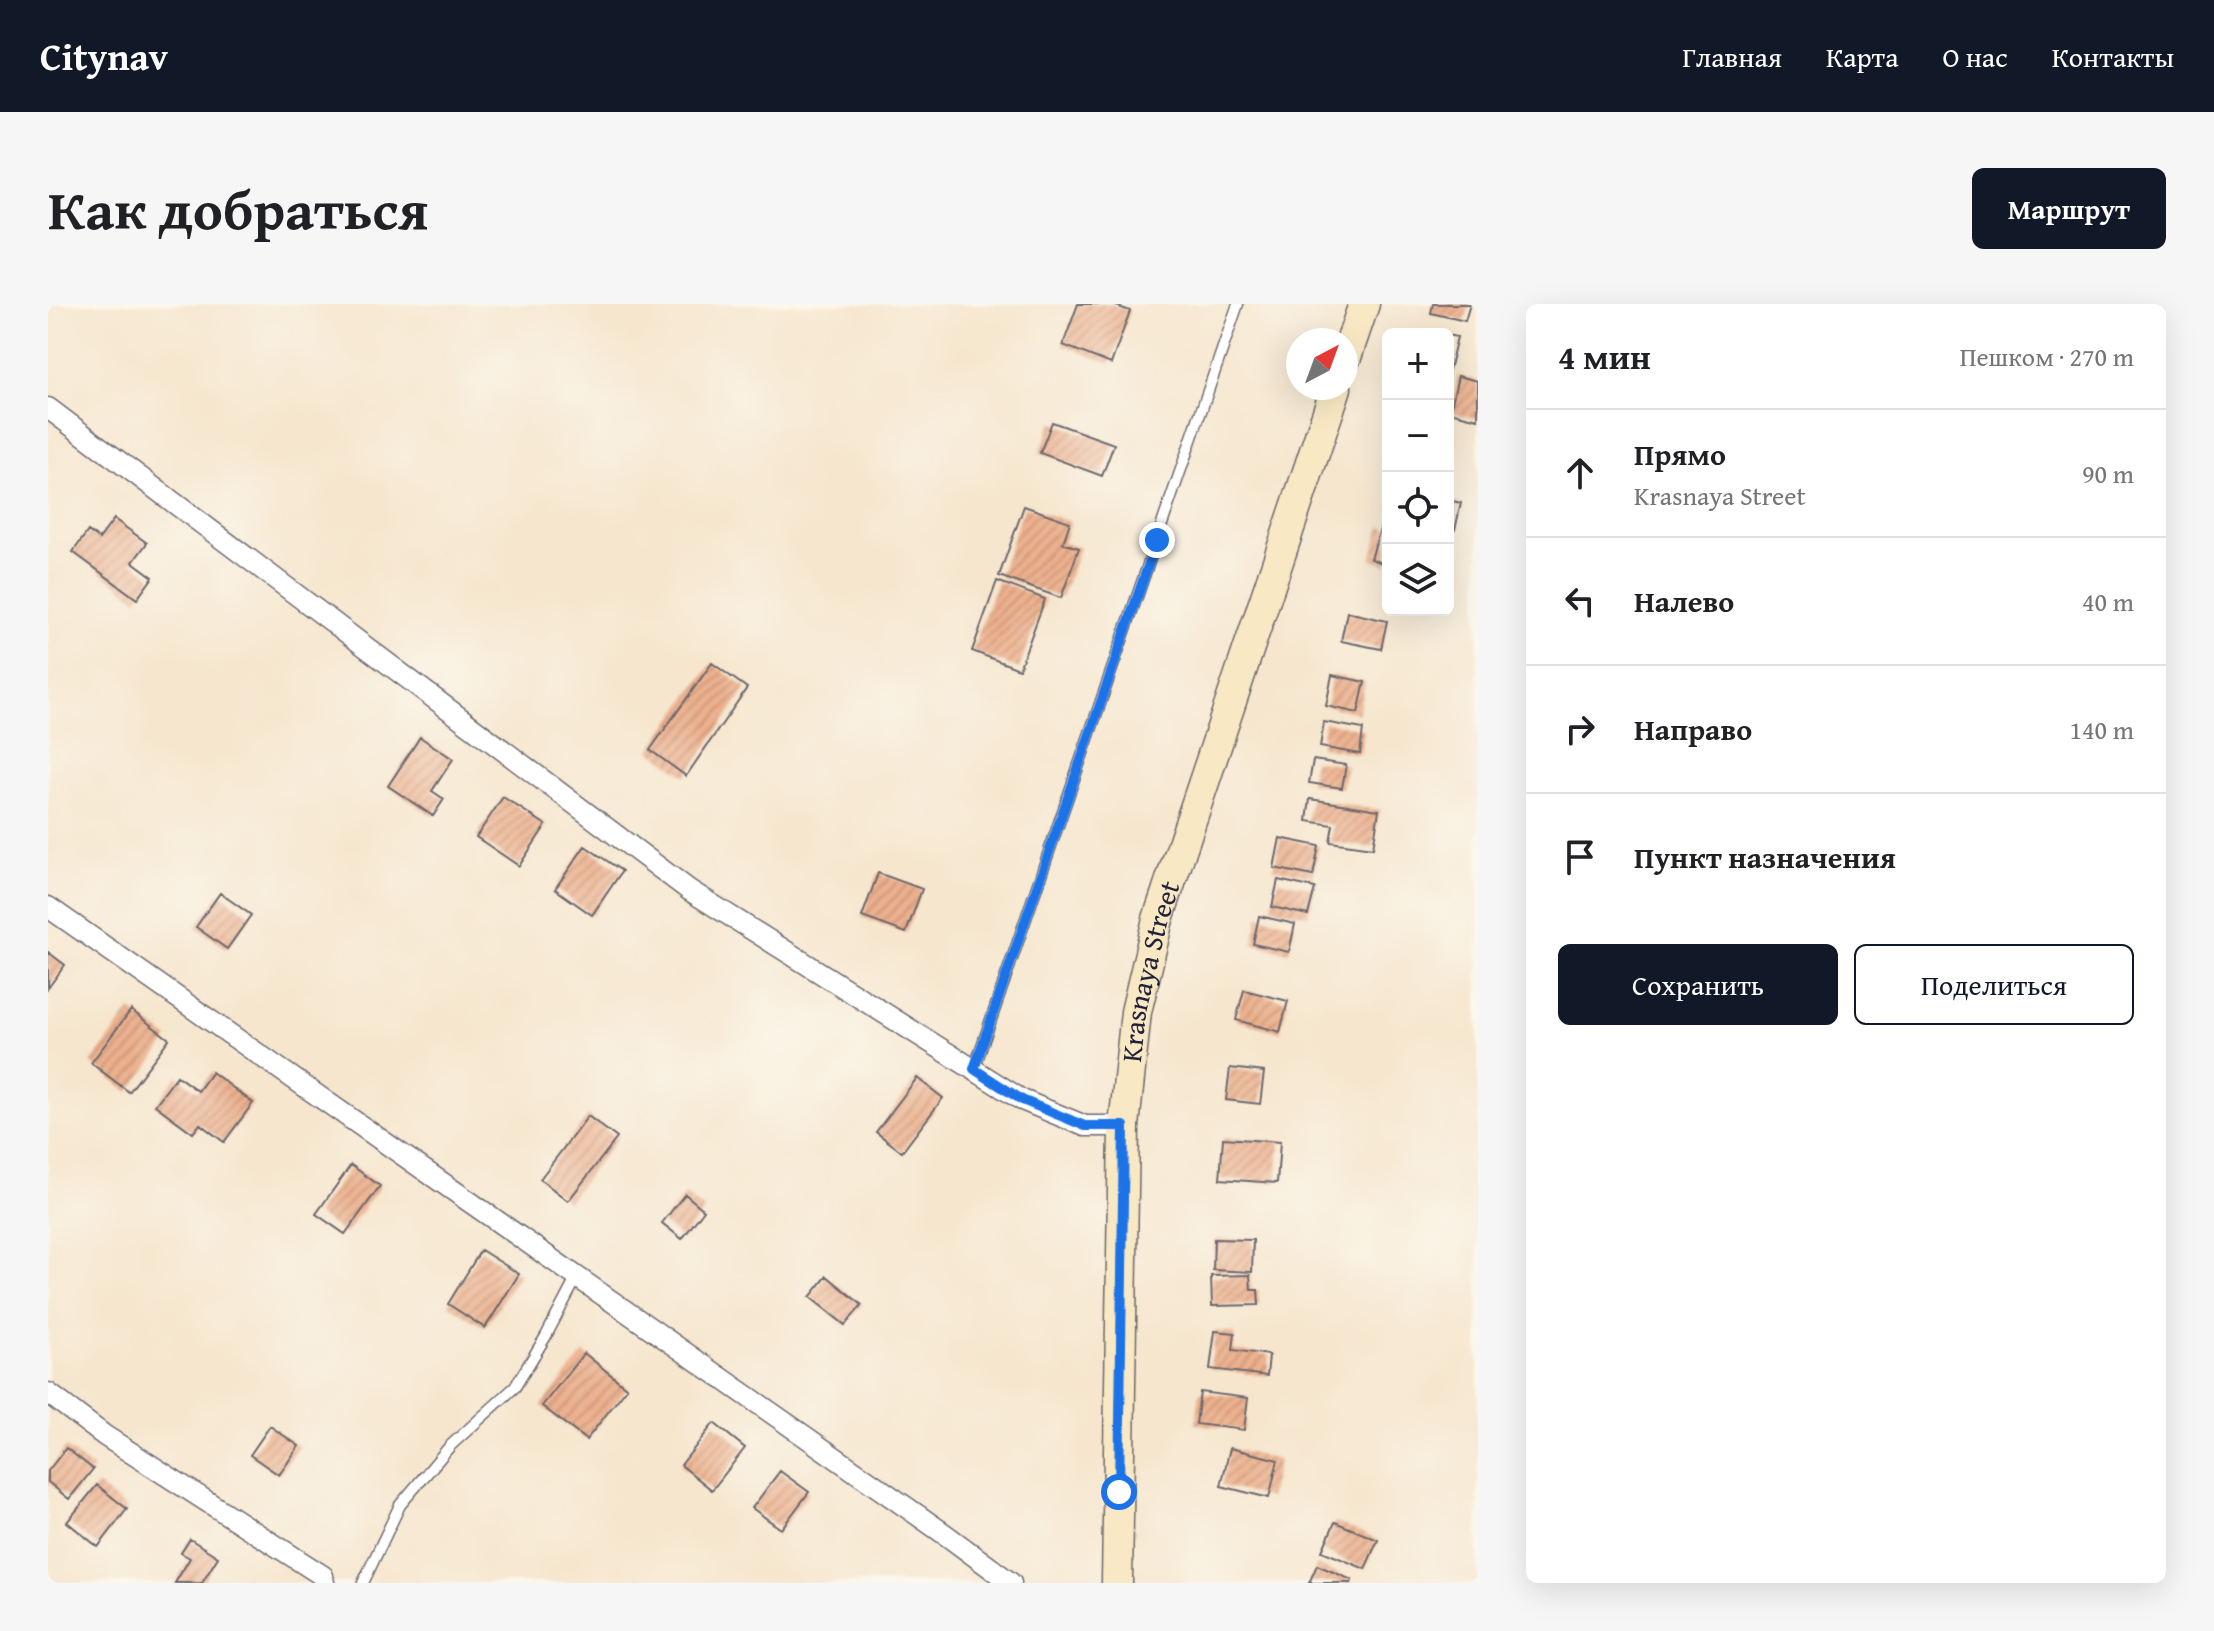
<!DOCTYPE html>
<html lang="ru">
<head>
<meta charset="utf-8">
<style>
  :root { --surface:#fff; --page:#f6f6f6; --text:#202124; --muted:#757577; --line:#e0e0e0; --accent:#111827 }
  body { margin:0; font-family:"Gentium Book Plus",serif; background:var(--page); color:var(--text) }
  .controls { position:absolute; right:24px; top:24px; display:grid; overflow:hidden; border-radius:12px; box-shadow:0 8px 32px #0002 }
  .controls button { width:72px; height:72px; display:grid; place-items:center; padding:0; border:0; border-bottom:2px solid var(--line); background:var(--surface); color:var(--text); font:40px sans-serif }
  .compass { position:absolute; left:1238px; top:24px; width:72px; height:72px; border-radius:50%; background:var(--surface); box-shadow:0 8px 32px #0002; rotate:41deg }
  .stop { position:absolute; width:24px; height:24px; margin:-18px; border:6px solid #1a73e8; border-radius:50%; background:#fff }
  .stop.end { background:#1a73e8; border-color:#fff; box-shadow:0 2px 8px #0008 }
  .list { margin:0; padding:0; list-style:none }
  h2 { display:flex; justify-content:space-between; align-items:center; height:104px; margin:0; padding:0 32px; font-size:34px }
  h2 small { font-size:26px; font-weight:400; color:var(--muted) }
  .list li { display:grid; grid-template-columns:52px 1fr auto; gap:24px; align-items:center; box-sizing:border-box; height:128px; padding:0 32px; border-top:2px solid var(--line) }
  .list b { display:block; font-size:30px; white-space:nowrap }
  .list p { margin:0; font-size:26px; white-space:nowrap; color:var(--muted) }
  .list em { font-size:26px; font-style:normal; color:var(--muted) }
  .actions { display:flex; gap:16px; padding:24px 32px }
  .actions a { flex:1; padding:18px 0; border:2px solid var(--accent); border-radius:12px; text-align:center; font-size:28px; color:var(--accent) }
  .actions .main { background:var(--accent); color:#fff }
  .icon { flex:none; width:44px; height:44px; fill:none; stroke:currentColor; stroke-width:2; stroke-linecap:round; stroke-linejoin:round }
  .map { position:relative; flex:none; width:1430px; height:1279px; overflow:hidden; border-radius:12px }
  header { display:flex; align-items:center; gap:48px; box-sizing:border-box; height:112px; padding:0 40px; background:var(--accent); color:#fff }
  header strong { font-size:38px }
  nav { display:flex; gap:44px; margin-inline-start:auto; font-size:28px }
  .intro { display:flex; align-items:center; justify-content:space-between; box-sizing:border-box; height:192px; padding:0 48px }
  h1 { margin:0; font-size:56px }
  .button { padding:20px 36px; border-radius:12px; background:var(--accent); color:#fff; font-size:28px; font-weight:700 }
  main { display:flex; gap:48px; padding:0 48px }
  aside { flex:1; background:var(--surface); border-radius:12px; box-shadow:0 8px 32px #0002 }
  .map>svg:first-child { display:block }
</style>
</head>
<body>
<header>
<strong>Citynav</strong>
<nav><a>Главная</a><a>Карта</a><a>О нас</a><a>Контакты</a></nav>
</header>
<div class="intro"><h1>Как добраться</h1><a class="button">Маршрут</a></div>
<main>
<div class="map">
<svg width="1430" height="1279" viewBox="0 0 1430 1279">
  <defs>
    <pattern id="building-hatch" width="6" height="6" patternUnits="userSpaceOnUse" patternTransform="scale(2)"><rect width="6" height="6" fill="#ecb08d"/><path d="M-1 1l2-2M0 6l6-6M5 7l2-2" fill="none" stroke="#ca977b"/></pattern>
  </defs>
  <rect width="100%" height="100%" fill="#fbf7ec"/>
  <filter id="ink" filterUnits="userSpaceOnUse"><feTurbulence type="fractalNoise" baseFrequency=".0125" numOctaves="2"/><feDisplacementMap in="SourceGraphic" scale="16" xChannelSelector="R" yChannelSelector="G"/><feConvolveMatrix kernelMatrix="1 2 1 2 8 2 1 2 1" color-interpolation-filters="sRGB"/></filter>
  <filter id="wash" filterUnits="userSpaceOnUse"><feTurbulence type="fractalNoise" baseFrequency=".006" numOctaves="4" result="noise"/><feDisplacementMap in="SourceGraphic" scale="32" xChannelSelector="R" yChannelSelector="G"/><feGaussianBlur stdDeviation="1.8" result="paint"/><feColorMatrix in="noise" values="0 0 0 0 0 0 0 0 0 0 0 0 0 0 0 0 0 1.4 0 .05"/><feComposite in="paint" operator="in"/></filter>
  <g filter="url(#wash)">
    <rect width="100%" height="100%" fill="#f6e6ce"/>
    <g id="blocks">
      <!-- building -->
      <path fill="url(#building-hatch)" d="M1030,0H1063L1082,7L1063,60L1015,41Z
        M1385,0H1422L1417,17L1383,9Z
        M1400,31L1409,33L1401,66H1400Z
        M1410,72L1430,77V115L1402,108Z
        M1004,118L1066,140L1054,172L992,149Z
        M1400,196L1413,199L1407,226L1400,225Z
        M976,202L1022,218L1015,239L1031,244L1013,294L951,272Z
        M66,215L99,239L85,258L105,273L89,295L25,248L40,227L51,235Z
        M1333,222L1340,224V261L1323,255Z
        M949,277L997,295L971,365L924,347Z
        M1299,308L1339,317L1333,345L1293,337Z
        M664,359L699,384L638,472L602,446Z
        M1284,371L1317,378L1310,409L1278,402Z
        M1276,418L1315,425L1312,450L1272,443Z
        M372,433L405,455L384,487L396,495L385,512L340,482Z
        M1265,456L1298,461L1294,484L1261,479Z
        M455,493L498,521L471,562L428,533Z
        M1262,495L1331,506L1325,544L1282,538L1285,521L1259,517Z
        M1232,534L1271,542L1265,572L1226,564Z
        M537,542L574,567L544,611L507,585Z
        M830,569L874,585L858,629L814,613Z
        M1230,576L1267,584L1260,611L1224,603Z
        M172,589L203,611L179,645L148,623Z
        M1211,612L1247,620L1241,648L1205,640Z
        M0,648L17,661L0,684Z
        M1196,686L1240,697L1232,728L1188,716Z
        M83,706L121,735L81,788L43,759Z
        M1182,764L1216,768L1212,800L1178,796Z
        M164,768L205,799L176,838L152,820L145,829L107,801L129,772L150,787Z
        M869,774L895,794L854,848L828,828Z
        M540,812L569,834L520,897L492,875Z
        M1175,834L1232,838L1229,879L1172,875Z
        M303,861L332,882L297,930L268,910Z
        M637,890L656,906L634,935L614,919Z
        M1166,935L1205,936L1204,968L1165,966Z
        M433,946L471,970L437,1024L400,1000Z
        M1202,971L1203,986H1210L1211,1001L1164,1002L1163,972Z
        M779,972L814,1001L797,1021L762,993Z
        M1167,1027L1187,1029L1185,1046L1221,1051L1219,1072L1162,1065Z
        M536,1049L579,1084L538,1136L494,1102Z
        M1152,1088L1200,1094L1196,1126L1148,1120Z
        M666,1119L697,1144L664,1186L633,1161Z
        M222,1122L251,1142L231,1171L202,1151Z
        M18,1144L45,1165L21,1195L0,1178V1167Z
        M1182,1144L1230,1156L1221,1194L1173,1182Z
        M732,1167L761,1188L733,1225L704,1204Z
        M49,1181L79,1205L50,1243L19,1218Z
        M1287,1218L1330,1236L1317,1265L1274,1247Z
        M142,1235L170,1253L154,1279H127L142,1254L133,1249Z
        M1269,1261L1304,1276L1303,1279H1261Z"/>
    </g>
  </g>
  <g filter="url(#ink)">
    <use href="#blocks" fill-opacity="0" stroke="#6c676e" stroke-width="2"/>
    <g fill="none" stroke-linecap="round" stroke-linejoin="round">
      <defs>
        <path id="service" d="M926,765L1190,0
          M315,1279L352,1201L402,1142L467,1083L498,1032L529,973"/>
        <path id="minor" d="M0,104L641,586L974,796L1037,822H1076
          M0,603L898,1231L963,1279
          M0,1089L57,1132L275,1272L276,1279"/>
        <g id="secondary">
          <path d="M1298,53L1316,0"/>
          <path id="s1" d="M1069,1279L1076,822L1088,708L1110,615L1288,84"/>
        </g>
      </defs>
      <!-- service casing -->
      <use href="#service" stroke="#6c676e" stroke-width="13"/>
      <!-- minor casing -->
      <use href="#minor" stroke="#6c676e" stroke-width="23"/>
      <!-- secondary casing -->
      <use href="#secondary" stroke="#6c676e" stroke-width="33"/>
      <!-- service -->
      <use href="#service" stroke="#fff" stroke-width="10"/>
      <!-- minor -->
      <use href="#minor" stroke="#fff" stroke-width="20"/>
      <!-- secondary -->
      <use href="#secondary" stroke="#f8e8c3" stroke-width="30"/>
    </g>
  </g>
  <g fill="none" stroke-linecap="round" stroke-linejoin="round" filter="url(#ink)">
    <!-- route -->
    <path stroke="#1a73e8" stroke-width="10" d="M1071,1188L1076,822H1037L974,796L926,765L1109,236"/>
  </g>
  <g text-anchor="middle" stroke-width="8" stroke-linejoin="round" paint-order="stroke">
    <!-- street labels -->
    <g font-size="28" fill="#22223b" stroke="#fbf7ec">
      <text dy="10" stroke="none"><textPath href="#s1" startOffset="614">Krasnaya Street</textPath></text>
    </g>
  </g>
</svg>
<div class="controls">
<button>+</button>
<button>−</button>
<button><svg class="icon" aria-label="locate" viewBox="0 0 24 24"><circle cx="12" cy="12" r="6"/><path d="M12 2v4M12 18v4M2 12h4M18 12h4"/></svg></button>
<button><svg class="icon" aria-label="layers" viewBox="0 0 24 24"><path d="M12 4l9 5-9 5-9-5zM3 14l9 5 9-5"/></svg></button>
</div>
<svg class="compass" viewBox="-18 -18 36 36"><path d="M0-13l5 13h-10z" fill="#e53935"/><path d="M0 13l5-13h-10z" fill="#757577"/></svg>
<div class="stop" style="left:1071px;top:1188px"></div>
<div class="stop end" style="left:1109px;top:236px"></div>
</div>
<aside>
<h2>4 мин<small>Пешком · 270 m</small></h2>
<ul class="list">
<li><svg class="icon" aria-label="ahead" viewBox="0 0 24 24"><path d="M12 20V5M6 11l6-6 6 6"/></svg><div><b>Прямо</b><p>Krasnaya Street</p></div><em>90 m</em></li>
<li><svg class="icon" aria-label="left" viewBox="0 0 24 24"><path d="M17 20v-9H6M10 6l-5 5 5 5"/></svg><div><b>Налево</b></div><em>40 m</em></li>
<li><svg class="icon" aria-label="right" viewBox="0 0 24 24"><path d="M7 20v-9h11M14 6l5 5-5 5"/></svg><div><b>Направо</b></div><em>140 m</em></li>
<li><svg class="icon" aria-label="arrive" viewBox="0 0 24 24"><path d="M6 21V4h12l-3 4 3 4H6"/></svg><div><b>Пункт назначения</b></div></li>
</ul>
<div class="actions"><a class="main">Сохранить</a><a>Поделиться</a></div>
</aside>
</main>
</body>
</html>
